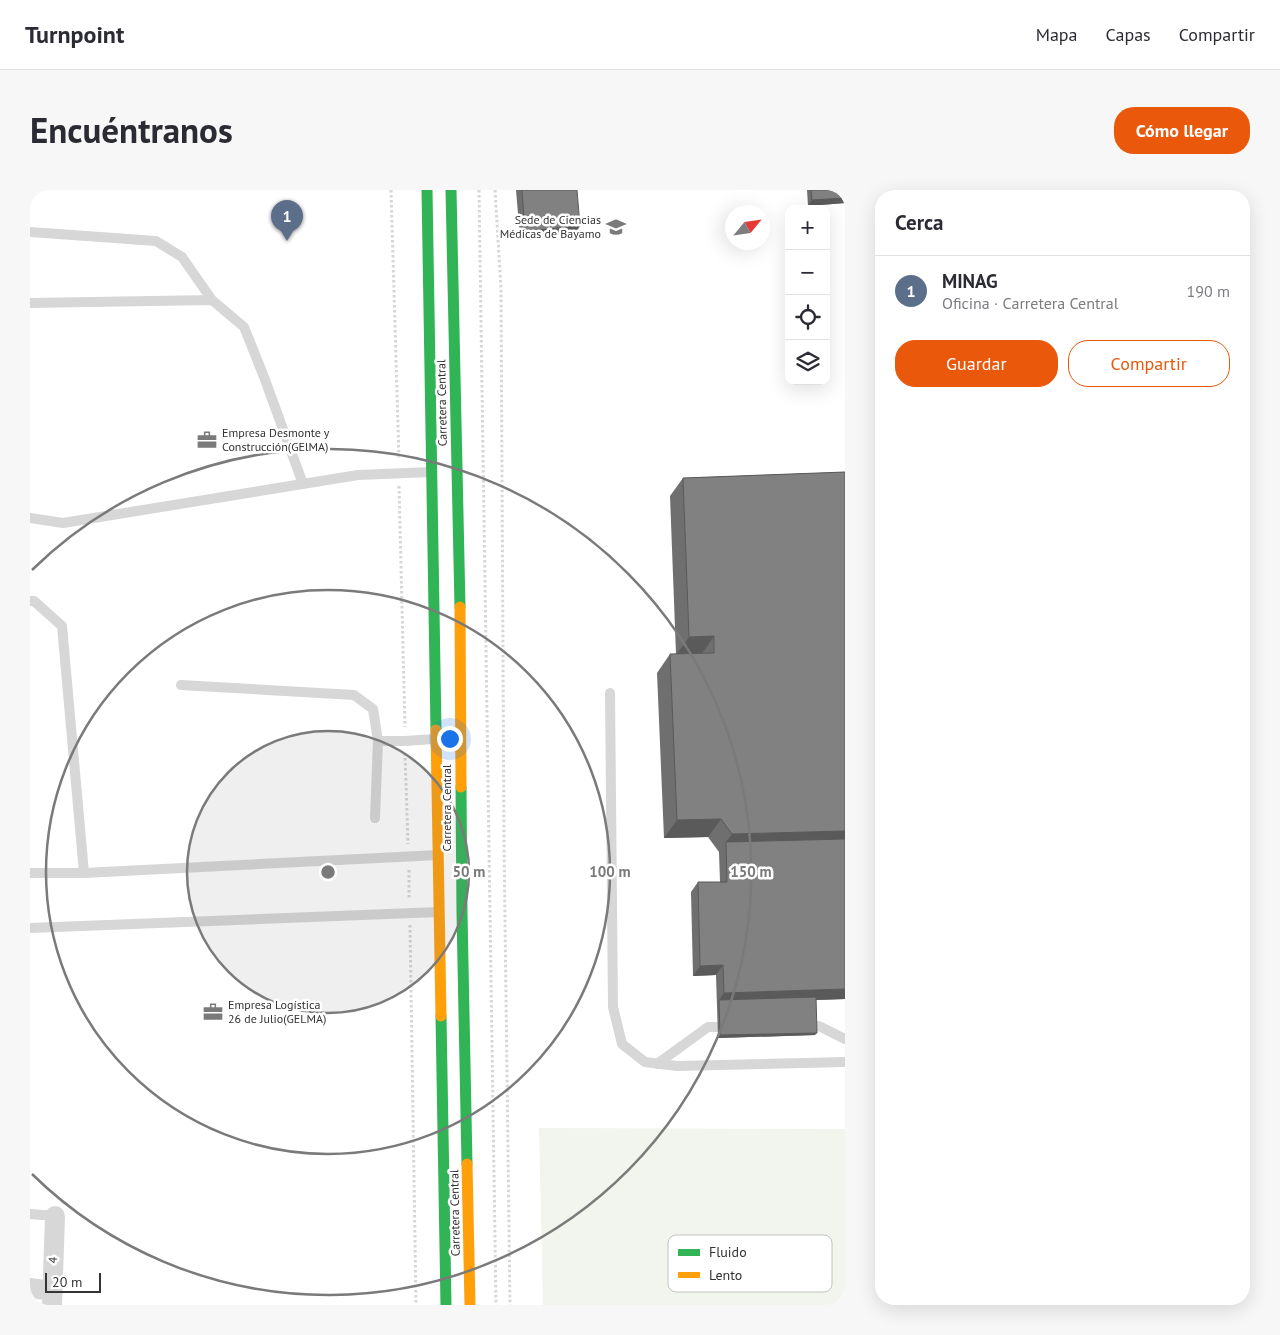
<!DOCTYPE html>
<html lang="es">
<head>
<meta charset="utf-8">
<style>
  :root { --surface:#fff; --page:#f7f7f7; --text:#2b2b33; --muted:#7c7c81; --line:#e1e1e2; --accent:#ea580c }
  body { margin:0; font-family:"PT Sans",sans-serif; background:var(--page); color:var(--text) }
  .controls { position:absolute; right:15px; top:15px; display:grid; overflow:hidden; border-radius:10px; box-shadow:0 5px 20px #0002 }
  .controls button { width:45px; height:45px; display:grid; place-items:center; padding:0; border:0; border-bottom:1px solid var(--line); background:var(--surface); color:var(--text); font:25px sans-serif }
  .compass { position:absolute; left:695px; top:15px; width:45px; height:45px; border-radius:50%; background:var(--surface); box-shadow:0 5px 20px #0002; rotate:61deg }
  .scale { position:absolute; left:15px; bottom:12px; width:56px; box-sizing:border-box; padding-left:5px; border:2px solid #333; border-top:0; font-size:14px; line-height:18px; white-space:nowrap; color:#333; -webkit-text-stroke:4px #fff; paint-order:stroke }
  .you { position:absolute; left:419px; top:548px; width:18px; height:18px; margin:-12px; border:4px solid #fff; border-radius:50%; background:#1a73e8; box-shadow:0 0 0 8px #1a73e833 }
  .badge { display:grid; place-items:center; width:32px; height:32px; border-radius:50%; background:var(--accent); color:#fff; font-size:16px; font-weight:700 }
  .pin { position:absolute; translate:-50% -41px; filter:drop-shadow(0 1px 2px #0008) }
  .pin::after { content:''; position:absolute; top:26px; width:18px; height:15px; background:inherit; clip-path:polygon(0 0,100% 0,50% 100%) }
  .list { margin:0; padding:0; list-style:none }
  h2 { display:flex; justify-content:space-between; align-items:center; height:65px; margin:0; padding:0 20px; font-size:21px }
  h2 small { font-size:16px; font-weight:400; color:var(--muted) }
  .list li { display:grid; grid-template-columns:32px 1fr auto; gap:15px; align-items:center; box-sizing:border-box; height:70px; padding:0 20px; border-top:1px solid var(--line) }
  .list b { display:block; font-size:19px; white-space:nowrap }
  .list p { margin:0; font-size:16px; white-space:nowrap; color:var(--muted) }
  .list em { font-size:16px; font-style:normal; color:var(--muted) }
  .actions { display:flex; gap:10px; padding:15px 20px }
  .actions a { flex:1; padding:11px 0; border:1px solid var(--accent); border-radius:20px; text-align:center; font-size:18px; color:var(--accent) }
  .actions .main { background:var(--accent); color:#fff }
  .icon { flex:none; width:28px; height:28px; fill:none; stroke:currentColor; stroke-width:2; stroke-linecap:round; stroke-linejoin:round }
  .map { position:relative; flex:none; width:815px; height:1115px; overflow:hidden; border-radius:20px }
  header { display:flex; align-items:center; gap:30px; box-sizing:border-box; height:70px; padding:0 25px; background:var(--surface); border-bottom:1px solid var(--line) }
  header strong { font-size:24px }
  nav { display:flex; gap:28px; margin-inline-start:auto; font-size:18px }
  .intro { display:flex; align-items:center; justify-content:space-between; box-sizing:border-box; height:120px; padding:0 30px }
  h1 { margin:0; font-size:35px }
  .button { padding:12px 22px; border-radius:20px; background:var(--accent); color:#fff; font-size:18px; font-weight:700 }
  main { display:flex; gap:30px; padding:0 30px }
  aside { flex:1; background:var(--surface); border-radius:20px; box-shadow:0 5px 20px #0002 }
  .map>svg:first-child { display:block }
</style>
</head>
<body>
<header>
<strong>Turnpoint</strong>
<nav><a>Mapa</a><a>Capas</a><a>Compartir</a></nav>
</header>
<div class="intro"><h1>Encuéntranos</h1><a class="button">Cómo llegar</a></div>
<main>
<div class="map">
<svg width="815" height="1115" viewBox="0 0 815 1115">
  <rect width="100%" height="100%" fill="#fff"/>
  <!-- green -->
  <path fill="#f1f5ed" d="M509,938L815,939V1115H513Z"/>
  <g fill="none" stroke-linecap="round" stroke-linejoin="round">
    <!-- path -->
    <path stroke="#d6d6d6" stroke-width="3" stroke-dasharray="2.5 2.5" stroke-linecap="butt" d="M361,0L369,269
      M449,0L466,1115
      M465,0L471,98L474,652L480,1115
      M369,296L375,537
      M375,563L378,654
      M379,680V709
      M380,735L386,1115"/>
    <!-- lane -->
    <path stroke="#d7d7d7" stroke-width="10" d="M0,42L126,51L152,67L182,110
      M0,113L182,110L214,137L234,187L273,294
      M0,328L33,333L328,285L401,282
      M0,411H4L32,436L54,683L408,665
      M151,495L324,505L343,519L348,551H375L404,549
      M580,503L583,817L592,854L615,872L647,876L815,872
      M345,628L348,551
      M0,683H54
      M0,738L409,722
      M774,836H789L815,849
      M627,874L678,837H702
      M0,1024L25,1026"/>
    <!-- street -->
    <path stroke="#d7d7d7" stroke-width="20" d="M0,1098L22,1101
      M22,1115L25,1026"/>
    <!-- fast -->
    <path stroke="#30b455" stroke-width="11" d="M397,0L406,540
      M421,0L430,417
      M431,597L432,723L437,974
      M411,826L416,1115"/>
    <!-- slow -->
    <path stroke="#ff9f0a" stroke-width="11" d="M430,417L431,597
      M406,540L411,826
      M437,974L440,1115"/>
  </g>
  <!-- wall -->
  <path fill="#6f6f6f" d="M486,0H547L545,44L490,48Z
    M777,0H815V13L778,16Z
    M815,282V809L786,810L785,845L688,848L686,785L663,786L661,702L668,692H690L689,662L678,647L634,648L627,483L640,464H646L640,306L653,288Z"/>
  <!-- shaded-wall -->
  <path fill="#5a5a5a" d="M815,8V13L778,16L782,10Z
    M550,36L545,44L490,48L495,41Z
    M684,446L671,465H646L659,447Z
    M691,629L678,647L634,648L647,630Z
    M815,641V659L696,652L702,644Z
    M693,775L686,785L663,786L670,776Z
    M815,799V809L689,813V810L694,803Z
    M787,843L785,845L688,848L690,845Z"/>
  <!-- building -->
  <path fill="#818181" stroke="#5a5a5a" d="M492,0H547L550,36L495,41Z
    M781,0H815V8L782,10Z
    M815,282V641L702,644L691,629L647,630L640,464L684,463V446L659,447L653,288Z
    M815,649V799L694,803L693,775L670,776L668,692H697L696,652Z
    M786,807L787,843L690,845L689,810Z"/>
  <!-- distance rings -->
  <circle cx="298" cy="682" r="141" fill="#7a7a7a" fill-opacity=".12"/>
  <g fill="none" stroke="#7a7a7a" stroke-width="2.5">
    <circle cx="298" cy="682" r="141"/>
    <circle cx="298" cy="682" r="282"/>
    <path d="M2 380A423 423 0 1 1 2 984"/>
  </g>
  <!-- icons -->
  <defs>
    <symbol id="university-bare" viewBox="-9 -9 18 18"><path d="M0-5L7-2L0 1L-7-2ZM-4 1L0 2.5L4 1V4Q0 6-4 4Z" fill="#7a7a7a" stroke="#fff" stroke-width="2.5" paint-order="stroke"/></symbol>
    <symbol id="office-bare" viewBox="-9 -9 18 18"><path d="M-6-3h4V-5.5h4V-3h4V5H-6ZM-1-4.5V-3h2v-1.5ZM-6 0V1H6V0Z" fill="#7a7a7a" stroke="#fff" stroke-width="2.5" paint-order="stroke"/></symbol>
  </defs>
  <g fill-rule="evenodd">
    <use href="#university-bare" x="572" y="23" width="28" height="28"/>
    <use href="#office-bare" x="163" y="236" width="28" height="28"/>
    <use href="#office-bare" x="169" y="808" width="28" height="28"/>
  </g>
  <g text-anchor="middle" stroke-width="5" stroke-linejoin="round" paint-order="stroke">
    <!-- poi labels -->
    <g font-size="12" fill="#333" stroke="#fff" text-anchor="start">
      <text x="571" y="34" text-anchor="end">Sede de Ciencias<tspan x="571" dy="14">Médicas de Bayamo</tspan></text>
      <text x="192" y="247">Empresa Desmonte y<tspan x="192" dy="14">Construcción(GElMA)</tspan></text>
      <text x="198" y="819">Empresa Logística<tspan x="198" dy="14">26 de Julio(GELMA)</tspan></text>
    </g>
    <!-- street labels -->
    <g font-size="12" fill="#333" stroke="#fff">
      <text transform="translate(412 213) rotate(-91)" y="4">Carretera Central</text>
      <text transform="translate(417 618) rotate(-90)" y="4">Carretera Central</text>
      <text transform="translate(425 1023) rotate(-91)" y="4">Carretera Central</text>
      <text transform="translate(23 1070) rotate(-88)" y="4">4</text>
    </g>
  </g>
  <!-- legend -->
  <rect x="638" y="1045" width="164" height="57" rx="8" fill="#fff" stroke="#c2c2c2" stroke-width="1"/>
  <rect x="648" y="1059" width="22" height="7" fill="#30b455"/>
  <rect x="648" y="1082" width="22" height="6" fill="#ff9f0a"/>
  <g font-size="14" fill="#333">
    <text x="679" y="1067">Fluido</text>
    <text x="679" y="1090">Lento</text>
  </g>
  <circle cx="298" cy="682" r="8" fill="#7a7a7a" stroke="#fff" stroke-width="2.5"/>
  <g font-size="15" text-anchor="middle" font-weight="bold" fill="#7a7a7a" stroke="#fff" stroke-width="5" stroke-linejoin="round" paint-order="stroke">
    <text x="439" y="687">50 m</text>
    <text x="580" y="687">100 m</text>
    <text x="721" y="687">150 m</text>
  </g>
</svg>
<div class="controls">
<button>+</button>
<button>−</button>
<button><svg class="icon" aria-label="locate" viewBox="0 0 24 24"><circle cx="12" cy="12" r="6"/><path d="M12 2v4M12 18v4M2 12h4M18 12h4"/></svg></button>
<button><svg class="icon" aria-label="layers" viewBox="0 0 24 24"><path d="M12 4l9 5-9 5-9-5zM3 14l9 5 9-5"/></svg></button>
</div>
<svg class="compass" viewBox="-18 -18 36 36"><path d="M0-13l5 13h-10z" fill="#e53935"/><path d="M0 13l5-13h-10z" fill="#7c7c81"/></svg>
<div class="scale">20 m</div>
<div class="you"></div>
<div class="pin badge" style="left:257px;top:51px;background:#5c6f8a">1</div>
</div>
<aside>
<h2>Cerca<small></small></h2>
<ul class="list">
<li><span class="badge" style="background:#5c6f8a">1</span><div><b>MINAG</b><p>Oficina · Carretera Central</p></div><em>190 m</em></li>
</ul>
<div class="actions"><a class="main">Guardar</a><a>Compartir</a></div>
</aside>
</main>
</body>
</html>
